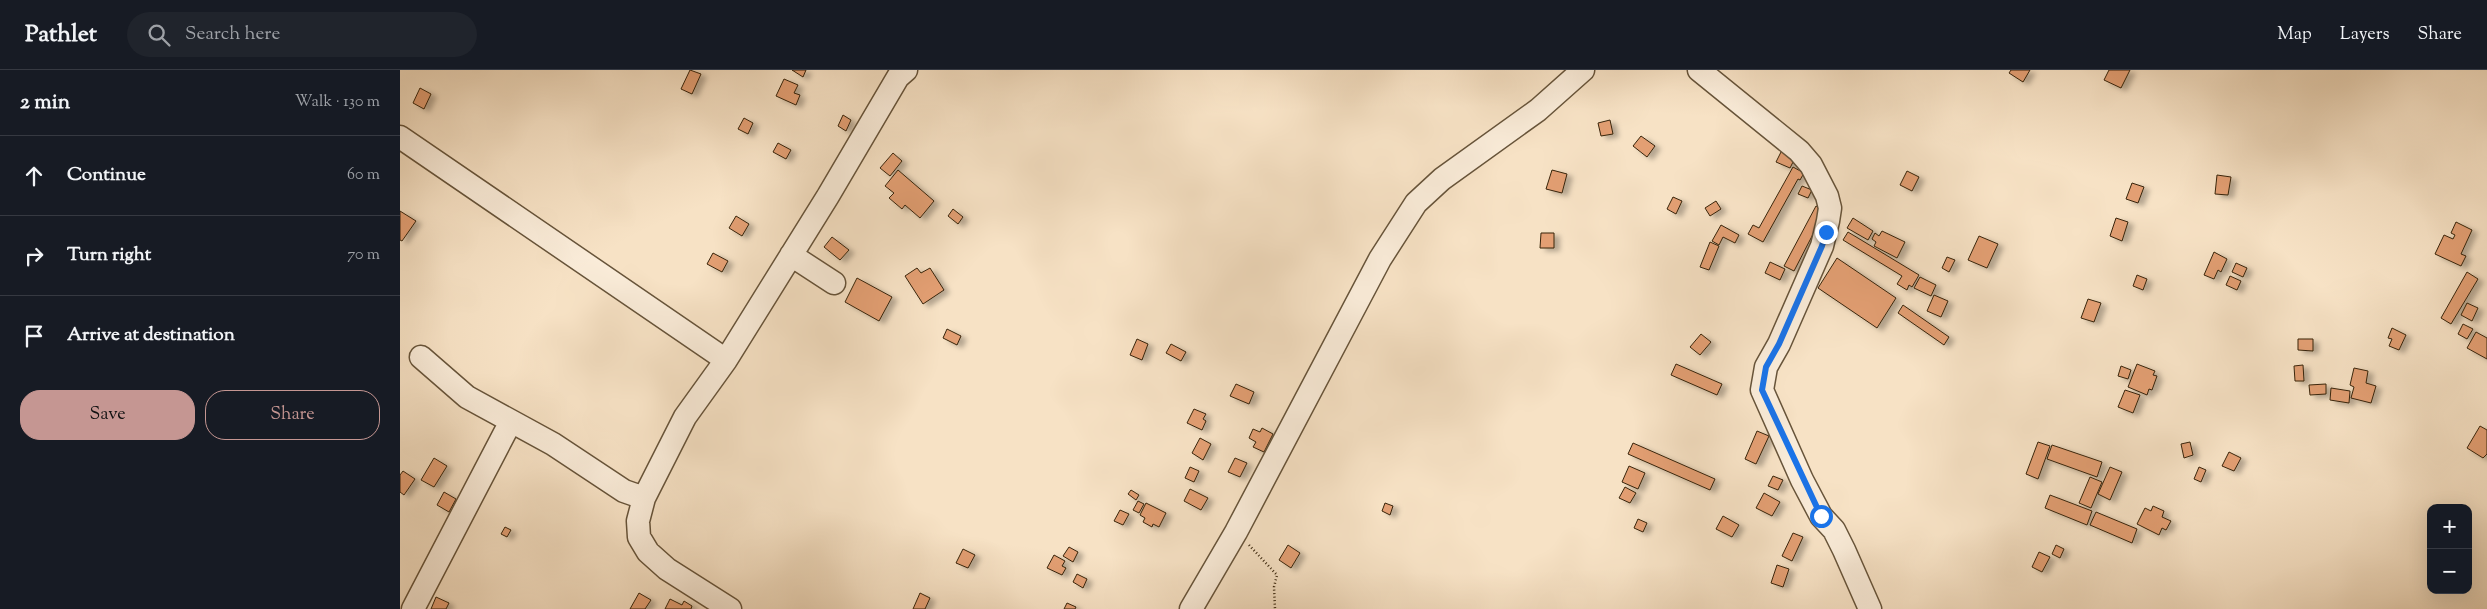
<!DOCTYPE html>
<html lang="en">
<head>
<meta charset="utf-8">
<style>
  :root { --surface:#171b24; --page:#20242c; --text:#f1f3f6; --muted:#9ea1a6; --line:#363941; --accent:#c59692 }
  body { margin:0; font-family:"Sorts Mill Goudy",serif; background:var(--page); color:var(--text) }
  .controls { position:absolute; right:15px; bottom:15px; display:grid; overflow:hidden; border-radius:10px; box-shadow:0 5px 20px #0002 }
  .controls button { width:45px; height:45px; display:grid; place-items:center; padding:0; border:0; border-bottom:1px solid var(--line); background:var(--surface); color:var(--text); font:25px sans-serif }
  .stop { position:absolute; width:15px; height:15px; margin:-11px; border:4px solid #1a73e8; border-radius:50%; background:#fff }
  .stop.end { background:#1a73e8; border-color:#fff; box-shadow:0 1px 5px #0008 }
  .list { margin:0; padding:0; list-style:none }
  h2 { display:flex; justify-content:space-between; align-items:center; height:65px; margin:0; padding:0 20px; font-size:21px }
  h2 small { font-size:16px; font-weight:400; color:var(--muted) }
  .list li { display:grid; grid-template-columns:32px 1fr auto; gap:15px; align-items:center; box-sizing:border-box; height:80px; padding:0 20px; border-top:1px solid var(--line) }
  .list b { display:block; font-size:19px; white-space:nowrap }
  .list em { font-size:16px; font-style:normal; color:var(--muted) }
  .actions { display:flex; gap:10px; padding:15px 20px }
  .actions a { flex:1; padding:11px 0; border:1px solid var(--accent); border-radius:20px; text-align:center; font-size:18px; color:var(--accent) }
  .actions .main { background:var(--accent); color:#111 }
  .icon { flex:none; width:28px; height:28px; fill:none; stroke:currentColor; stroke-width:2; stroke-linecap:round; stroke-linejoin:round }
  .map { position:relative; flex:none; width:2087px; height:539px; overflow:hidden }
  header { display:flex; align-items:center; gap:30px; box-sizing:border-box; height:70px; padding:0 25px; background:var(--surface); border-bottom:1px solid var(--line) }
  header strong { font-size:24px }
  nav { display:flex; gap:28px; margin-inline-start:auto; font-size:18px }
  .search { width:350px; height:45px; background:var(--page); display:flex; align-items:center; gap:12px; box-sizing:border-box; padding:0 18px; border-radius:28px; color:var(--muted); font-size:19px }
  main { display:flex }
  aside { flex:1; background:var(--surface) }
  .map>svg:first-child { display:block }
</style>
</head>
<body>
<header>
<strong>Pathlet</strong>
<div class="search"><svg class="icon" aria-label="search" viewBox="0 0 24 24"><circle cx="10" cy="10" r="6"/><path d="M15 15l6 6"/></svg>Search here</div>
<nav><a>Map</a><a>Layers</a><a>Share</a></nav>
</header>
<main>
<aside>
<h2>2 min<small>Walk · 130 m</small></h2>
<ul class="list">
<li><svg class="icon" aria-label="ahead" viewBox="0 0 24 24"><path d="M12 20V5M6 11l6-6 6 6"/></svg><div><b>Continue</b></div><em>60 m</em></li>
<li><svg class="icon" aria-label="right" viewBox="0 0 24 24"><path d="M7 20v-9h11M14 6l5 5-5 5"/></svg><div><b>Turn right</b></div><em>70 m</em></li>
<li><svg class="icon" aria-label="arrive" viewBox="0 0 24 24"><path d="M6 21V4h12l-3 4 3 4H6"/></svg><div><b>Arrive at destination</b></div></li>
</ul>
<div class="actions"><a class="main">Save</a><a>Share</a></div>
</aside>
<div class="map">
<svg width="2087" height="539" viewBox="0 0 2087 539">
  <defs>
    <filter id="shadow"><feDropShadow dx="5.5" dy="3" stdDeviation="2.5" flood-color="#0004"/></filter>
  </defs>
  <rect width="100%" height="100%" fill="#f7e2c5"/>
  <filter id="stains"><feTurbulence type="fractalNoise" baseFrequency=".004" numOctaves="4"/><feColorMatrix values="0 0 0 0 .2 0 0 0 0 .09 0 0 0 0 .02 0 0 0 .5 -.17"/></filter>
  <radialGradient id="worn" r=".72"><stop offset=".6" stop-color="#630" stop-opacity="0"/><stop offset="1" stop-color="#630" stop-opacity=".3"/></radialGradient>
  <!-- building -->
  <path fill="#e39f73" stroke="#37240c" filter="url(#shadow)" d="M290,0L301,4L292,24L281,19Z
    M392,0H406L403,7Z
    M1611,0H1630L1623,12L1609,3Z
    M1709,0H1730L1721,18L1704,10Z
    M384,9L398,15L394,23L400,25L396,35L376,26Z
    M20,18L31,24L24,39L13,33Z
    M443,45L451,50L446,61L438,56Z
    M344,48L353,53L348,64L338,59Z
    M1210,50L1213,64L1201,66L1198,53Z
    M1241,66L1255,76L1247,87L1233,76Z
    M378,73L391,80L386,89L373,82Z
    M1383,78L1397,84L1390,98L1376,92Z
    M493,83L502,91L490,106L480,98Z
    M1393,97L1404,103L1400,110L1398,109L1363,172L1348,164L1353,155L1359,158Z
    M498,100L534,131L520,148L505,135L502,139L489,128L494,123L485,116Z
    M1152,100L1167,104L1162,123L1146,119Z
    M1507,101L1519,107L1512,121L1500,115Z
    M1817,105L1831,107L1828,125L1815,124Z
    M1732,113L1744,117L1738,133L1726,129Z
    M1402,116L1412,120L1408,128L1398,124Z
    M1273,127L1282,131L1276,144L1267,139Z
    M1316,131L1321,139L1310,146L1305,138Z
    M1416,136L1425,141L1394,201L1384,196Z
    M553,139L563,147L558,154L548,146Z
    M0,141L16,151L2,171L0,170Z
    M336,146L349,154L342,166L329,158Z
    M1453,148L1473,161L1468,170L1447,158Z
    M1716,148L1728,152L1722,171L1710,166Z
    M2056,152L2072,160L2061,184L2066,186L2061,196L2035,184L2044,165L2053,169L2055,165L2051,163Z
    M1321,155L1339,165L1335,173L1323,167L1319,175L1312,171Z
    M1482,161L1505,172L1497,188L1474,176L1476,172L1472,169L1475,163L1479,166Z
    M1448,162L1519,205L1512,217L1509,215L1507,220L1497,214L1502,206L1443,170Z
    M1141,163H1154V178H1140Z
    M1579,166L1598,174L1587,198L1568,190Z
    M432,167L449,180L440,190L424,177Z
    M1310,172L1319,176L1309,200L1300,197Z
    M1814,182L1827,189L1821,202L1818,200L1814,209L1804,205Z
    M313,183L328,191L322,202L307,194Z
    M1547,187L1555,190L1549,202L1542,198Z
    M1437,188L1496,228L1477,258L1418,218Z
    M1370,192L1385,199L1380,210L1365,203Z
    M1836,193L1847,198L1843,207L1832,202Z
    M517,198L521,203L530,198L544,220L523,234L505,206Z
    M2067,202L2078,209L2051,254L2041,248Z
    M1737,205L1747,209L1743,220L1733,216Z
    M1830,206L1841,211L1837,220L1826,215Z
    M1520,207L1536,215L1531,226L1514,218Z
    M457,208L492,227L479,251L445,232Z
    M1534,225L1548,231L1541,247L1527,241Z
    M1688,229L1701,233L1694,252L1681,248Z
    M2067,233L2078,238L2072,251L2061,245Z
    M1503,235L1549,267L1544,275L1498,243Z
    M2063,254L2073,259L2067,269L2058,264Z
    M1992,258L2006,265L1999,280L1989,276L1992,269L1988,268Z
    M547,259L561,266L557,275L543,268Z
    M2076,262L2087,268V289L2067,278Z
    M1301,264L1311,272L1300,285L1290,277Z
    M737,269L748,274L742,290L730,285Z
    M1898,269H1913V281L1898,280Z
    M771,274L786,282L781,291L766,283Z
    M1276,294L1322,314L1317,325L1271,305Z
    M1737,294L1755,301L1753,305L1757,306L1752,320L1749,319L1747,325L1728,317Z
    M1903,295L1904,311H1895L1894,296Z
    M1721,296L1731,300L1728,309L1718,306Z
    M1954,298L1968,301L1966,313L1976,316L1971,333L1951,328L1954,317L1950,315Z
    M836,314L854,322L849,334L830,326Z
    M1926,314V324L1910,325L1909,315Z
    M1931,318L1950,321L1949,333L1930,330Z
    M1725,320L1740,325L1733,343L1718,337Z
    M794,339L806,344L803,349L806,351L802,360L787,353Z
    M2080,356L2087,360V384L2083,388L2067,378Z
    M862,358L873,364L864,382L853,377L856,372L849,368L853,359L860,362Z
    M1357,361L1369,366L1356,394L1345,389Z
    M800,368L811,374L803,390L792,383Z
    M1638,372L1650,376L1638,409L1626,404Z
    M1790,372L1793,385L1784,388L1781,374Z
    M1233,373L1315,409L1310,420L1228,384Z
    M1652,375L1702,392L1697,407L1647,389Z
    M1829,382L1841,388L1834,401L1822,396Z
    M34,388L47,396L34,417L21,410Z
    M835,388L847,393L840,407L828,402Z
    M1229,396L1245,403L1238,419L1222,412Z
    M790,397L799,401L794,412L785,408Z
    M1710,397L1722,402L1710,430L1698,424Z
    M1799,397L1806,400L1801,412L1794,409Z
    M3,401L15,409L4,425L0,422V405Z
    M1373,406L1383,410L1378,420L1368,416Z
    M1690,407L1702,412L1691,438L1679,433Z
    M1225,417L1236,423L1230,433L1219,428Z
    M790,419L808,428L801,440L784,431Z
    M731,420L739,425L736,430L728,424Z
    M44,422L56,429L49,442L37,435Z
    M1364,423L1380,432L1372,446L1356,438Z
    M1650,425L1692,441L1687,455L1645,438Z
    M738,431L744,434L739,443L733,440Z
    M746,433L766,443L759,457L753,454L752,457L743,452L745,448L740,445Z
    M985,433L993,436L990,445L982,441Z
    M1753,436L1764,441L1762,447L1771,451L1766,460L1762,458L1759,465L1737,454L1745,438L1751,441Z
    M720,440L729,444L723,455L714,451Z
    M1696,442L1737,459L1732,473L1690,455Z
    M1323,446L1339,455L1332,467L1316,459Z
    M1238,449L1247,453L1243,462L1234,458Z
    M105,457L111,460L107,467L101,464Z
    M1393,463L1403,467L1392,491L1382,486Z
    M888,475L900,483L891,498L879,490Z
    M1656,475L1664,479L1660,488L1652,484Z
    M669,477L678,482L673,492L663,486Z
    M563,479L575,485L568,498L556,493Z
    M1639,482L1650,487L1642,502L1632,497Z
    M654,485L665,491L662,496L666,498L662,505L647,498Z
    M1377,495L1389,499L1383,517L1371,513Z
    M677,504L687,509L683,518L673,512Z
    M239,523L251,530L245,539H230Z
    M520,523L530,528L525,539H513Z
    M36,527L49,533L46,539H31Z
    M270,529L282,535L284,531L292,536L291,539H265Z
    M667,533L676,537L675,539H664Z"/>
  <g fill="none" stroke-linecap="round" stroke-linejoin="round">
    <defs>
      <path id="minor" d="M1299,0L1399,81L1411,95L1427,126L1430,138L1428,151L1422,176L1379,274L1366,297L1362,320L1402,410L1421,446L1434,460L1444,480L1470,539
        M0,67L326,290
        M391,185L434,213
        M21,287L67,327L153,374L224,421L244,428
        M13,539L111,351
        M330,539L267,499L248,482L239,467L238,451L244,428L285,347L326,290L428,126L498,7L506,0
        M791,539L836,462L980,189L1016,133L1042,109L1138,40L1183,0"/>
    </defs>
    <!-- minor casing -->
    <use href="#minor" stroke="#67543a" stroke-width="25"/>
    <!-- path -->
    <path stroke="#37240c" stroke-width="2.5" stroke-dasharray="1 2.5" stroke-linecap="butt" d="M849,475L877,505L874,517L875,539"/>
    <!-- minor -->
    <use href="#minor" stroke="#faecd9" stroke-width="22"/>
  </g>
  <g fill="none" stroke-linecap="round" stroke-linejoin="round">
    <!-- route -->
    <path stroke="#1a73e8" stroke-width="6" d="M1421,446L1362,320L1366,297L1379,274L1422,176L1426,162"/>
  </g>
  <rect width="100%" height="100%" filter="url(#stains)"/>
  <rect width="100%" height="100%" fill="url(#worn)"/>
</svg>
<div class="controls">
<button>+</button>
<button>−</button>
</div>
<div class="stop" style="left:1421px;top:446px"></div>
<div class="stop end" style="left:1426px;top:162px"></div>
</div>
</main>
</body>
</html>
